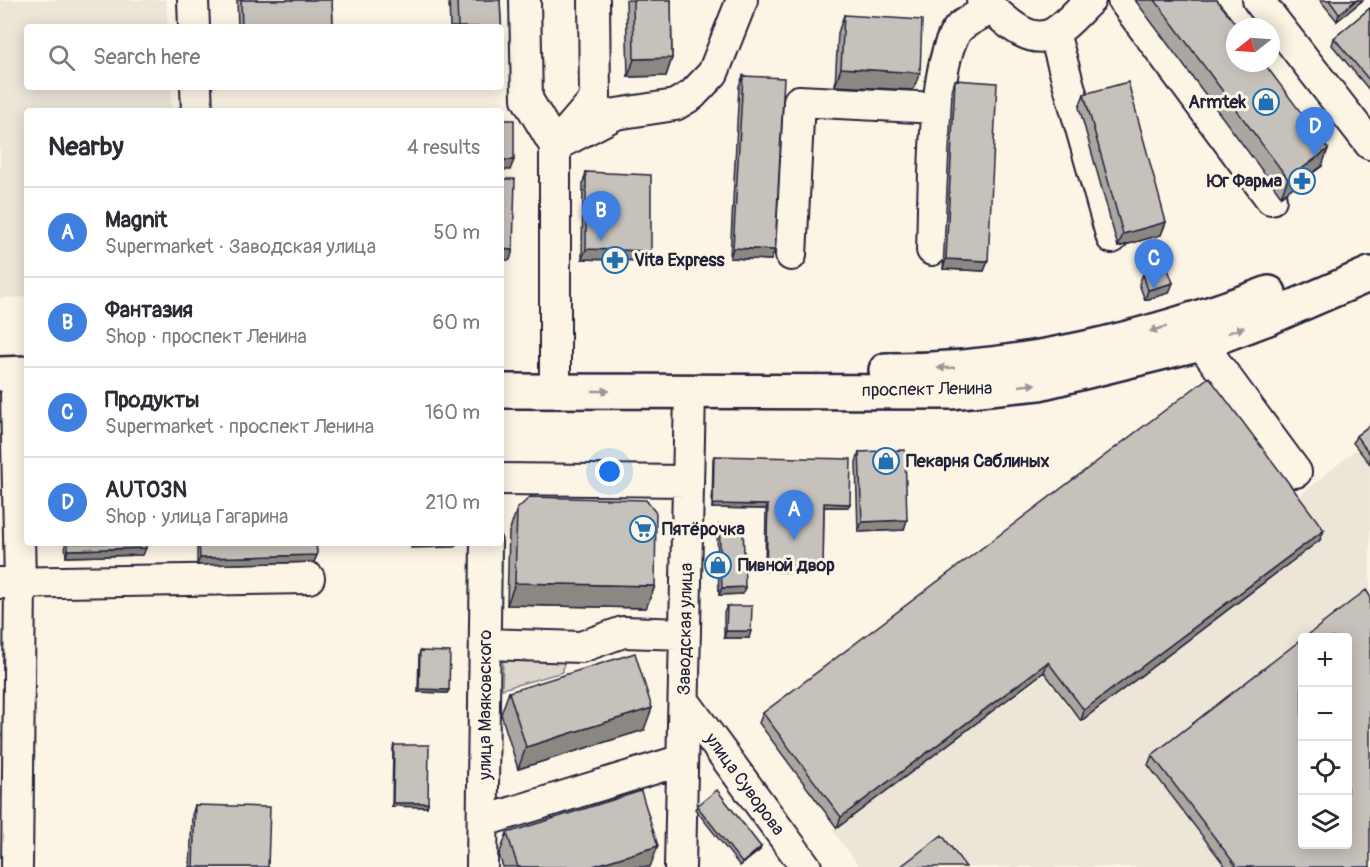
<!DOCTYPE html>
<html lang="en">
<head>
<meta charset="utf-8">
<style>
  :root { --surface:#fff; --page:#f7f7f7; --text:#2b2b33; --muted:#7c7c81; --line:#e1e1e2; --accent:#1f6fb2 }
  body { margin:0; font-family:Pangolin,sans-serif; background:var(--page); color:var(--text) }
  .controls { position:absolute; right:18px; bottom:18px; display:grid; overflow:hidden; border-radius:6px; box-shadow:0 3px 15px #0003 }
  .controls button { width:54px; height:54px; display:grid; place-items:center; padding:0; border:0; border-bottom:2px solid var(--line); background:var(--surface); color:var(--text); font:30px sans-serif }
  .compass { position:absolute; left:1226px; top:18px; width:54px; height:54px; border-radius:50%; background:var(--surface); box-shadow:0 3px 15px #0003; rotate:253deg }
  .you { position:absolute; left:610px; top:472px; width:21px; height:21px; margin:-15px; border:4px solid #fff; border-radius:50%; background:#1a73e8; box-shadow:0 0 0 9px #1a73e833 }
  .badge { display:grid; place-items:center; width:39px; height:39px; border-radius:50%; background:var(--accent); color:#fff; font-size:20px; font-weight:700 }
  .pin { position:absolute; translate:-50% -50px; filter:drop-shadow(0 2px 3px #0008) }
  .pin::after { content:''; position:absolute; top:32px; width:21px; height:18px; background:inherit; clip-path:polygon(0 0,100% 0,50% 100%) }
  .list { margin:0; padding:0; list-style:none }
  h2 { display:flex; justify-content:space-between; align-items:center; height:78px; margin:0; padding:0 24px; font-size:26px }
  h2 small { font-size:20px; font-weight:400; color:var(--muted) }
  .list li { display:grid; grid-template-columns:39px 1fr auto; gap:18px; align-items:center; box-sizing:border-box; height:90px; padding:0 24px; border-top:2px solid var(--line) }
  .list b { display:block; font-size:22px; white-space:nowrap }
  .list p { margin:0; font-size:20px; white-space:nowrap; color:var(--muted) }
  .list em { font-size:20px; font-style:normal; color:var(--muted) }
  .icon { flex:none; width:33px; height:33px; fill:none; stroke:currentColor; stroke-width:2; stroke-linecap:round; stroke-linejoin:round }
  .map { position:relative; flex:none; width:1370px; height:867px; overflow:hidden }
  .search { position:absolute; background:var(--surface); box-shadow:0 3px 15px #0003; left:24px; top:24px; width:480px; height:66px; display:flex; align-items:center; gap:15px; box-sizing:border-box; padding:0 21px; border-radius:6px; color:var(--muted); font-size:22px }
  .panel { position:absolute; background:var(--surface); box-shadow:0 3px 15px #0003; left:24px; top:108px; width:480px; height:438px; border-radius:6px }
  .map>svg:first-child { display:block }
</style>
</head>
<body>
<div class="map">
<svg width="1370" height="867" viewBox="0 0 1370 867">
  <rect width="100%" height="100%" fill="#fcf5e5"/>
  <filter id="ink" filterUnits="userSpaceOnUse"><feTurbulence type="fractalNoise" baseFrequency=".0167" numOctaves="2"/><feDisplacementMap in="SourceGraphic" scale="12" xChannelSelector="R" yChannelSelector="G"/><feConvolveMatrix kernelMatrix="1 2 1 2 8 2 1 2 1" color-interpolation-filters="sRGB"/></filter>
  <g filter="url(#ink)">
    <!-- built -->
    <path fill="#ece5d8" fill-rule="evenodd" d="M0,0H166L168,27H27V87H171L172,111H27V297L0,298Z
      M1370,438V867H860L832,830L1044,675L1080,723L1321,541L1292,502ZM1302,638H1348V844H1302Z"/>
    <!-- green -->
    <path fill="#dcd6cc" stroke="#7f7c84" stroke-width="1.5" d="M503,657L564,659L563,672L502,689Z"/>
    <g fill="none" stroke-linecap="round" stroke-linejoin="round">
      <defs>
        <path id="minor" d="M193,0L194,27
          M525,0L527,99L555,146V392
          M982,0C1000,15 1029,49 1055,32C1068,24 1079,10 1090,0
          M1123,0L1271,199
          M1258,0L1370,144
          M1054,33L1112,238
          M196,87L197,111
          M564,135L595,99L594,0
          M555,146L616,114L675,105L692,95L713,73L742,0
          M932,250C934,207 931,54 960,27C968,20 982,14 992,8
          M791,255L799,101L937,108
          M1201,343L1296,472
          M16,395L20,583L17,867
          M501,479L688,481
          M0,583L309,578
          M485,644L581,647L623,632L685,634
          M684,701L806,867
          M484,821L682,760
          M482,867L486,543
          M680,867L690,391"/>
        <path id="major" d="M886,370C1018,371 1146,339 1269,293
          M0,374L27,373
          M501,391L950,392L1039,383L1201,343L1268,318L1370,274"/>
      </defs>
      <!-- minor casing -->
      <use href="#minor" stroke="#22223b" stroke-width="34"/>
      <!-- major casing -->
      <use href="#major" stroke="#22223b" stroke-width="38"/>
      <!-- minor -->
      <use href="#minor" stroke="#fcf5e5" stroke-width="30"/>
      <!-- major -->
      <use href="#major" stroke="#fcf5e5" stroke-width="33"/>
    </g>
    <!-- wall -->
    <path fill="#aaa6a1" stroke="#22223b" stroke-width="1.5" d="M237,0H332L333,27H238Z
      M449,0H500L501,27H450Z
      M626,0H671L672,58L666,76L628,77Z
      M1135,0H1217L1322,166L1281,196Z
      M1320,0H1363L1337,21Z
      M1370,8V91L1332,45L1334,38Z
      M844,15L913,90L835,86L838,33Z
      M743,76L771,260L730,258L739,86Z
      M955,80L988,261L984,271L943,269L952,91Z
      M1084,94L1166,222L1161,235L1118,247L1079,107Z
      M586,172L651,251L647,261L582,259L583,183Z
      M1143,274L1169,293L1145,300L1139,284Z
      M1370,425V464L1353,443L1356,436Z
      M859,452L904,530L858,532L856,462Z
      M714,456L848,507H824L823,569L822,573L765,571L766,509L712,508L713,459Z
      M517,509L655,586L646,608L507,605L509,532Z
      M719,525L745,587L743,594L719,595L717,532Z
      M1324,530L1320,540L1081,721L1044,672L837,828L759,723L763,713Z
      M65,543H146L143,555L66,557Z
      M197,543H316L317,555L314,562L197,565Z
      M727,606L749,638H724V613Z
      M420,651L449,690L447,693L418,692L419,655Z
      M509,692L644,730L518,769L501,714Z
      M394,745L428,803L427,807L392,806L393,748Z
      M1152,755L1370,867H1226L1148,765Z
      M195,805L268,867H190L192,815Z
      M697,806L760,850L740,866L695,809Z
      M507,833L650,867H503L499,855Z"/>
    <!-- shaded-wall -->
    <path fill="#8b8783" stroke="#22223b" stroke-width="1.5" d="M1356,0H1363L1337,21L1339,14Z
      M672,58L666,76L628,77L634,59Z
      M841,68L920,73L913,90L835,86Z
      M1328,149L1322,166L1281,196L1288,179Z
      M501,160H514L510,170H501Z
      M1166,222L1161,235L1118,247L1123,234Z
      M733,248L775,250L771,260L730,258Z
      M501,249L513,250L510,260H501Z
      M586,249L651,251L647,261L582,259Z
      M946,259L988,261L984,271L943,269Z
      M1173,283L1169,293L1145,300L1148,290Z
      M824,503L850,504L848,507H823Z
      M713,504L768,505L766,509L712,508Z
      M907,520L904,530L858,532L862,522Z
      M1324,530L1320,540L1081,721L1084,710Z
      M413,543H457L455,547L411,548Z
      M146,548L143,555L66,557L68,550Z
      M317,555L314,562L197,565L200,558Z
      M766,568L823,569L822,573L765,571Z
      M515,583L655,586L646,608L507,605Z
      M745,587L743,594L719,595L722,588Z
      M726,631H751L749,638H724Z
      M1048,662L1044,672L837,828L841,817Z
      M419,689L449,690L447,693L418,692Z
      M652,708L644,730L518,769L526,747Z
      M393,803H428L427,807L392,806Z
      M658,846L650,867H590Z
      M761,847L760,850L740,866L742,863Z"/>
    <!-- building -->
    <path fill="#c6c1bb" stroke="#22223b" stroke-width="1.5" d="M241,0H332L333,27H242Z
      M457,0H500L503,61H501V27H458Z
      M633,0H671L672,58L634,59Z
      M1155,0H1217L1238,27H1235V63H1264L1328,149L1288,179Z
      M1329,0H1356L1339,14Z
      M1370,8V81L1334,38Z
      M844,15L922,20L920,73L841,68Z
      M743,76L784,78L775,250L733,248Z
      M955,80L997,83L988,261L946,259Z
      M1128,82L1166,222L1123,234L1084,94Z
      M501,120H514V160H501Z
      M586,172L651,175V251L586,249Z
      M501,179H515L513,250L501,249Z
      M1167,266L1173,283L1148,290L1143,274Z
      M1209,377L1324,530L1084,710L1048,662L841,817L763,713Z
      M1370,425V454L1356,436Z
      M905,450L907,520L862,522L859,452Z
      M714,456L851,459L850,504L824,503L823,569L766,568L768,505L713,504Z
      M530,497L646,500L656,513L655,586L515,583L517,509Z
      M743,524L745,587L722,588L719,525Z
      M68,543H146V548L68,550Z
      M199,543H316L317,555L200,558Z
      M1366,590L1370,596V867H1237L1152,755L1302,639V844H1347V638H1304Z
      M727,606H752L751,631H726Z
      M420,651L450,652L449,690L419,689Z
      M635,653L652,708L526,747L509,692Z
      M394,745H429L428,803H393Z
      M717,790L761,847L742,863L697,806Z
      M641,791L658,846L590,867H518L507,833Z
      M195,805L270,807L268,867H193Z
      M942,835L966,867H900Z"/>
    <!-- one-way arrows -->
    <defs><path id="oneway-solid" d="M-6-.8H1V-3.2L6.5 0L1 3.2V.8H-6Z" transform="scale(1.5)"/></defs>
    <g fill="#9a9698">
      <use href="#oneway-solid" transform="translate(1158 329) rotate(164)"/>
      <use href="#oneway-solid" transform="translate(1236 330) rotate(-20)"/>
      <use href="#oneway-solid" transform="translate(946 368) rotate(178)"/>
      <use href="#oneway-solid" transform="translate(1027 385) rotate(-6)"/>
      <use href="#oneway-solid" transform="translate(601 391)"/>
    </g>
  </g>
  <!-- icons -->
  <defs>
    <symbol id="shop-ring" viewBox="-11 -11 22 22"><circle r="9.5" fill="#fcf5e5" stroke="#1f6fb2" stroke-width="1.5"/><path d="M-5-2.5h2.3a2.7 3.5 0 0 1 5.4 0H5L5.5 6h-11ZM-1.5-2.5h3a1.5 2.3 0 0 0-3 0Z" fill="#1f6fb2"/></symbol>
    <symbol id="pharmacy-ring" viewBox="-11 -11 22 22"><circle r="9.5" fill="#fcf5e5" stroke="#1f6fb2" stroke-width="1.5"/><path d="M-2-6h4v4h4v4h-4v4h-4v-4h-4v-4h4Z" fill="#1f6fb2"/></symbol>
    <symbol id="supermarket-ring" viewBox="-11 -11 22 22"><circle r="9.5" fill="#fcf5e5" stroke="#1f6fb2" stroke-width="1.5"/><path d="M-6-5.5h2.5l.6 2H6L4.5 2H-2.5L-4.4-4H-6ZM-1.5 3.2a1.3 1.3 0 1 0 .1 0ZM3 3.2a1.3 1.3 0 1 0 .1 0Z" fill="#1f6fb2"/></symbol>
  </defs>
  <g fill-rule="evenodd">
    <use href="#shop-ring" x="1251" y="87" width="30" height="30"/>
    <use href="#pharmacy-ring" x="1287" y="166" width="30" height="30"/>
    <use href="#pharmacy-ring" x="600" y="245" width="30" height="30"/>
    <use href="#shop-ring" x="871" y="446" width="30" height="30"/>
    <use href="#supermarket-ring" x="628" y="514" width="30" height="30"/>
    <use href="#shop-ring" x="703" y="550" width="30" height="30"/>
  </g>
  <g text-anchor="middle" stroke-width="6" stroke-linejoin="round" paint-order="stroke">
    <!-- poi labels -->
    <g font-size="18" font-weight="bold" fill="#22223b" stroke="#fcf5e5" text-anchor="start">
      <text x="1246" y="108" text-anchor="end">Armtek</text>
      <text x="1282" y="187" text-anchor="end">Юг Фарма</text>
      <text x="634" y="266">Vita Express</text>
      <text x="906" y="467">Пекарня Саблиных</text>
      <text x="662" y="535">Пятёрочка</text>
      <text x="738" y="571">Пивной двор</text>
    </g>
    <!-- street labels -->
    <g font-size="18" fill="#22223b" stroke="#fcf5e5">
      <text transform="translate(927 389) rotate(-1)" y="6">проспект Ленина</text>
      <text transform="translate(685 629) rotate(-89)" y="6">Заводская улица</text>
      <text transform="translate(485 705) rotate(-90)" y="6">улица Маяковского</text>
      <text transform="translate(745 784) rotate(54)" y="6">улица Суворова</text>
    </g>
  </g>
</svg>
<div class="controls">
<button>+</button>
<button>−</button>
<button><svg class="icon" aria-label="locate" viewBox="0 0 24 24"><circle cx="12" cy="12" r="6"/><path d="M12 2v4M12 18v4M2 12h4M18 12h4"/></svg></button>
<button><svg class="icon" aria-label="layers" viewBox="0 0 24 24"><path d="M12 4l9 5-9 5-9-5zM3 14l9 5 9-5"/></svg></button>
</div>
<svg class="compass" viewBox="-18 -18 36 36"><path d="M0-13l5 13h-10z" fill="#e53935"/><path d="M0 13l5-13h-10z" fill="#7c7c81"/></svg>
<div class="you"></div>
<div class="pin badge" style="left:794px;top:540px;background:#3f7fe0">A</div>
<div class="pin badge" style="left:601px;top:241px;background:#3f7fe0">B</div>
<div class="pin badge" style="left:1154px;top:289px;background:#3f7fe0">C</div>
<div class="pin badge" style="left:1315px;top:157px;background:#3f7fe0">D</div>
<div class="search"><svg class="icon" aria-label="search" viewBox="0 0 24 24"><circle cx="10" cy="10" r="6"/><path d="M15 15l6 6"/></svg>Search here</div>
<section class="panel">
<h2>Nearby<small>4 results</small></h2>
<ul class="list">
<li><span class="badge" style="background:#3f7fe0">A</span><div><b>Magnit</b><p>Supermarket · Заводская улица</p></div><em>50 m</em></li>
<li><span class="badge" style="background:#3f7fe0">B</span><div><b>Фантазия</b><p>Shop · проспект Ленина</p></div><em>60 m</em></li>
<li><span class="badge" style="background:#3f7fe0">C</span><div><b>Продукты</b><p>Supermarket · проспект Ленина</p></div><em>160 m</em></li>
<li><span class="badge" style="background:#3f7fe0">D</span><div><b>AUTO3N</b><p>Shop · улица Гагарина</p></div><em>210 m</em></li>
</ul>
</section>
</div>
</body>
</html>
